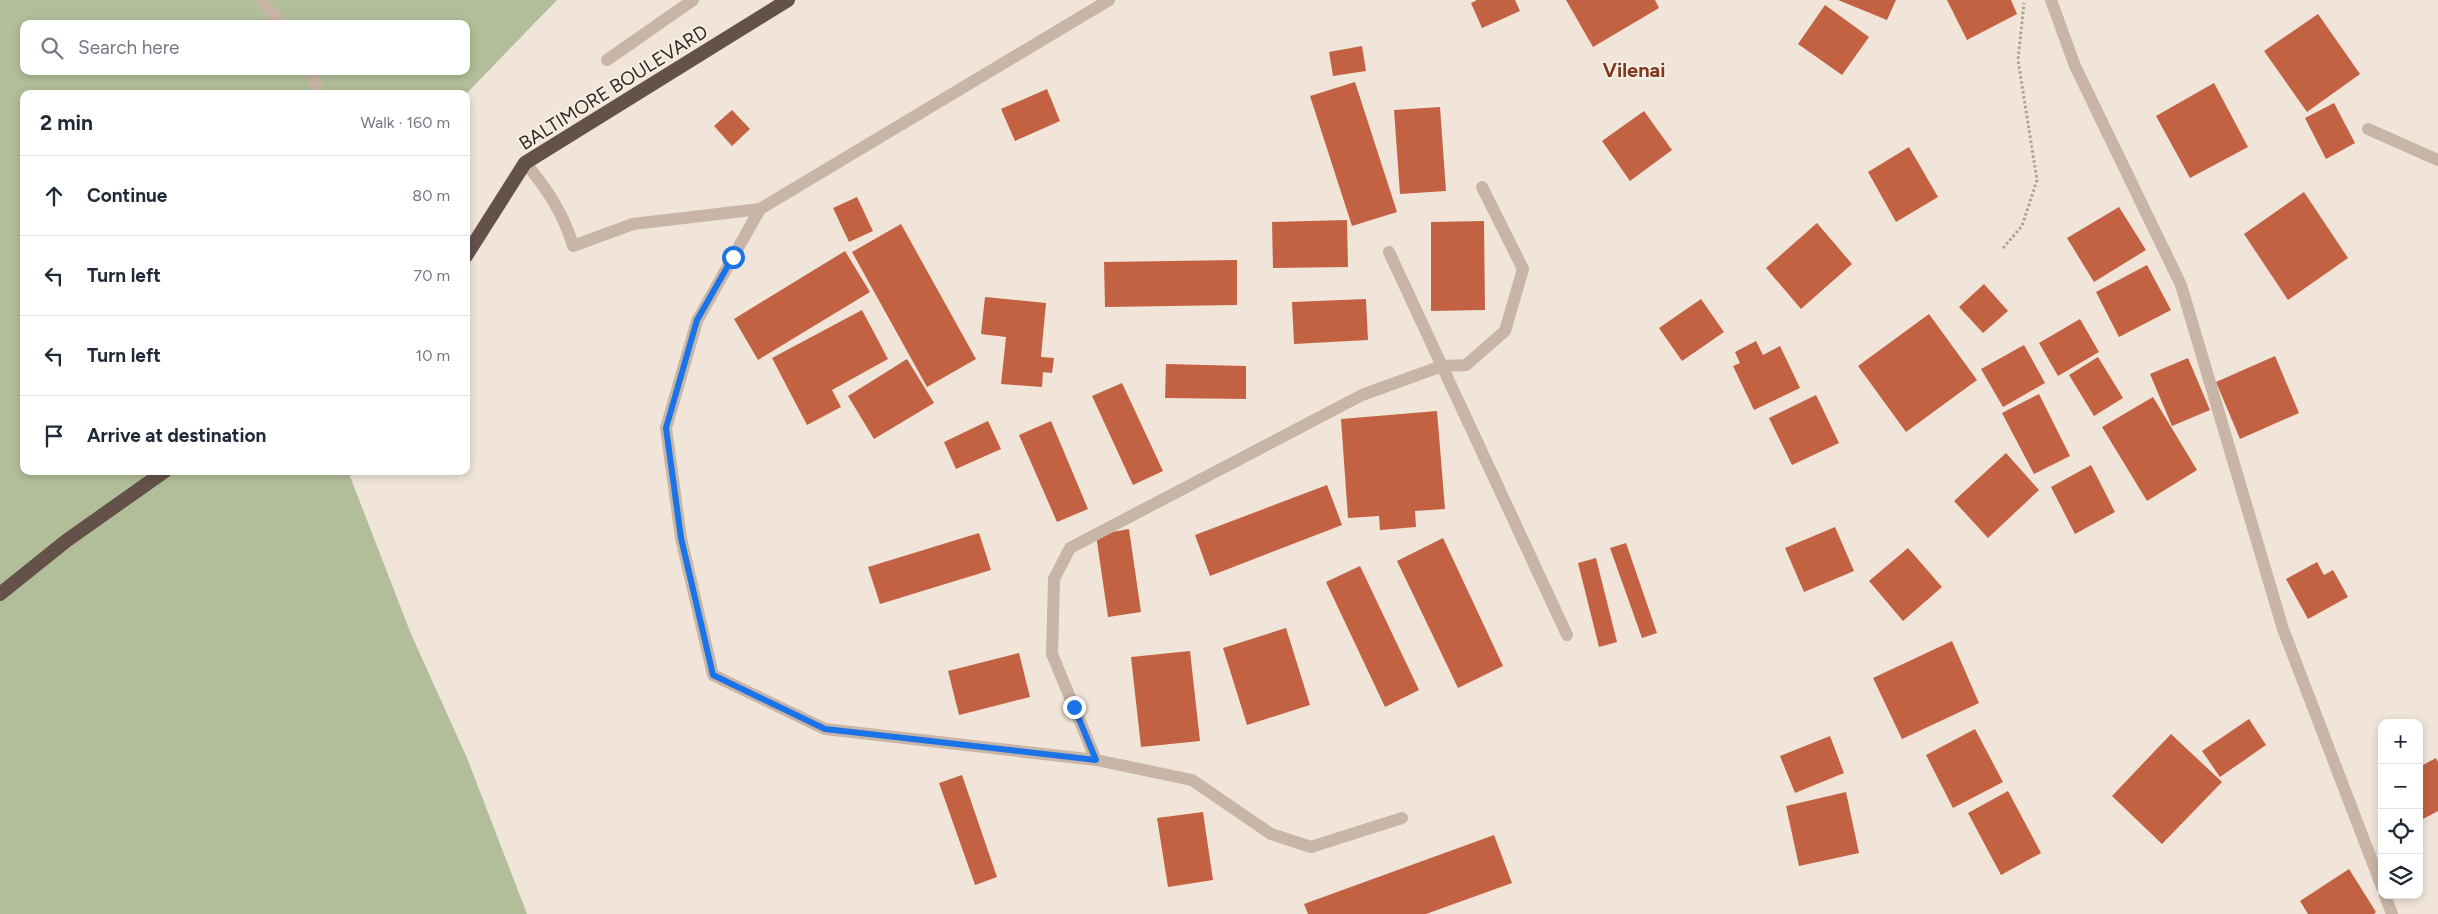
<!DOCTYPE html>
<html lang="en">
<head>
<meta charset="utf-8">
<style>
  :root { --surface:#fff; --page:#f2f2f3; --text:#1f2937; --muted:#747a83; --line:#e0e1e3 }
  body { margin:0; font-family:Figtree,sans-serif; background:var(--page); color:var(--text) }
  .controls { position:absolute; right:15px; bottom:15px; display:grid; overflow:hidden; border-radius:10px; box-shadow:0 2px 8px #0003 }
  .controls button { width:45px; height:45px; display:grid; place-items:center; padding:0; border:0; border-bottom:1px solid var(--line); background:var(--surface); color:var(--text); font:25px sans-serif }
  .stop { position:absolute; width:15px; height:15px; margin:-11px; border:4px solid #1a73e8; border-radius:50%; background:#fff }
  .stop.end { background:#1a73e8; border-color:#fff; box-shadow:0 1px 5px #0008 }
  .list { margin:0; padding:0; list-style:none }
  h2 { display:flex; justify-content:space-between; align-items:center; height:65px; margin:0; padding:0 20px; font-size:21px }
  h2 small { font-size:16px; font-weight:400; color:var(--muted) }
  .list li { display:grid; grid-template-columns:32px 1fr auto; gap:15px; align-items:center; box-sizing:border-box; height:80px; padding:0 20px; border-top:1px solid var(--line) }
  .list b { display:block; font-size:19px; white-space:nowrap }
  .list em { font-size:16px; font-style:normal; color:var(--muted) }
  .icon { flex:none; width:28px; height:28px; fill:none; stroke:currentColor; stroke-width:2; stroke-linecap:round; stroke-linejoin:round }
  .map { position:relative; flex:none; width:2438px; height:914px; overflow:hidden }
  .search { position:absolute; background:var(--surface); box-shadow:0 2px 8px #0003; left:20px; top:20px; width:450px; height:55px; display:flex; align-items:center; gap:12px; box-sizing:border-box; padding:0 18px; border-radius:10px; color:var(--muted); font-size:19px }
  .panel { position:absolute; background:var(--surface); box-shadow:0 2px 8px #0003; left:20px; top:90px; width:450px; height:385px; border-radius:10px }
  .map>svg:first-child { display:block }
</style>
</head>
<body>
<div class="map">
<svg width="2438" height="914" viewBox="0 0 2438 914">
  <rect width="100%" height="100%" fill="#f0e5d8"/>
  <!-- green -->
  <path fill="#b2be99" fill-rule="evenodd" d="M0,0H557L466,94H24V471H348L411,634L467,758L527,914H0ZM24,24H466V71H24Z"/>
  <!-- building -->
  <path fill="#c36243" d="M1477,0H1515L1520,11L1482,28L1471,3Z
    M1566,0H1655L1659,8L1593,47Z
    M1838,0H1896L1887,20Z
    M1947,0H2011L2017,14L1967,40Z
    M1825,5L1869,37L1842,75L1798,44Z
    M2318,14L2360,74L2307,112L2264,51Z
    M1362,46L1366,71L1333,76L1329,52Z
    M1355,82L1397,212L1352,226L1310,96Z
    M2214,83L2248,147L2190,178L2156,116Z
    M1047,89L1060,121L1015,141L1001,109Z
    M2334,103L2355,143L2326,159L2305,118Z
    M1440,107L1446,191L1400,194L1394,110Z
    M732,110L750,129L732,146L714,126Z
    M1644,111L1672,150L1630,181L1602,141Z
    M1909,147L1938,197L1896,222L1868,172Z
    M2304,192L2348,258L2288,300L2244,234Z
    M857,197L873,231L849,242L833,208Z
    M2119,207L2146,250L2094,282L2067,238Z
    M1347,220L1348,267L1273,268L1272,222Z
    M1484,221L1485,310L1431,311V222Z
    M1817,223L1852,264L1801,309L1766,268Z
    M901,224L976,359L927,387L852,252Z
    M845,251L870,292L758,360L734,319Z
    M1237,260V305L1105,307L1104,262Z
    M2147,265L2171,310L2119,337L2096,292Z
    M1984,284L2008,311L1983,333L1959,307Z
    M985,297L1046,303L1041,357L1054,358L1052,373L1043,372L1042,387L1001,384L1006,337L981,334Z
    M1366,299L1368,340L1294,344L1292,302Z
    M1701,299L1724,332L1682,361L1659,328Z
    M862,310L888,359L832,390L841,407L807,425L772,358Z
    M1929,314L1977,380L1906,432L1858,366Z
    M2080,319L2099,352L2058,376L2039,343Z
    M1756,341L1763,355L1780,346L1800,388L1754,410L1733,366L1740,363L1735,352Z
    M2024,345L2045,383L2003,407L1981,369Z
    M2275,356L2299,413L2240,439L2216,382Z
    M2098,357L2123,398L2094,416L2069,375Z
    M2188,358L2210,410L2172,426L2150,374Z
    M907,359L934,403L874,439L848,396Z
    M1166,364L1246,366V399L1165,398Z
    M1122,383L1163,471L1133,485L1092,396Z
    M2039,394L2070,456L2034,474L2002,413Z
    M1816,395L1839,443L1792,465L1769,418Z
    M2153,397L2197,470L2147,501L2102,427Z
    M1437,411L1445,509L1415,511L1416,527L1380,530L1379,516L1348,518L1341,419Z
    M988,421L1001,449L956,469L944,442Z
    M1051,421L1088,509L1057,522L1019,435Z
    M2006,453L2039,490L1988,538L1954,501Z
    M2091,465L2115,512L2075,534L2051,487Z
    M1327,485L1342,525L1210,576L1195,535Z
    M1835,527L1854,571L1804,592L1785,548Z
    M1129,529L1141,612L1108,617L1096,535Z
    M979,533L991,570L880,604L868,567Z
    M1443,538L1503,666L1458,688L1397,561Z
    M1626,543L1657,633L1642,638L1610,548Z
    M1908,548L1942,587L1903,621L1869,581Z
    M1596,558L1617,642L1599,647L1578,563Z
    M2317,562L2324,575L2333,570L2348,597L2308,619L2286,579Z
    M1360,566L1419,690L1385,707L1326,582Z
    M1286,628L1310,705L1247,725L1223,648Z
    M1952,641L1979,703L1902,739L1873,678Z
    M1190,651L1200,741L1141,747L1131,657Z
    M1019,653L1030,697L959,715L948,671Z
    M2249,719L2266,745L2220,777L2202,751Z
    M1975,729L2003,782L1953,808L1926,755Z
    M2171,734L2222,782L2162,844L2112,796Z
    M1830,736L1844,773L1795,793L1780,756Z
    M2436,758L2438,762V811L2423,819L2419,811V767Z
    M962,775L997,877L975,885L939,783Z
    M2008,791L2041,853L2001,875L1968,813Z
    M1846,792L1859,853L1799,866L1786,806Z
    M1203,812L1213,880L1168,887L1157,818Z
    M1494,835L1512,883L1426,914H1308L1304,904Z
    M2349,869L2376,912L2374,914H2308L2300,901Z"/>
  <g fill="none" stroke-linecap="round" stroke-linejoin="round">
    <!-- path -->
    <path stroke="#b39f8f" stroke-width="3" stroke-dasharray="2.5 2.5" stroke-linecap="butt" d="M2003,248L2022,226L2037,180L2018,60L2024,3"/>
    <!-- service -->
    <path stroke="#c8b5a5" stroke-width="12" d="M525,163C547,188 564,214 573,246L633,224L760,209L1109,0
      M760,209L697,321L666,428L681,538L713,675L825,729L1096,760L1192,780L1271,834L1311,847L1402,818
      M1096,760L1052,654L1054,579L1070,548L1362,395L1442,366L1466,365L1505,331L1523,269L1482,187"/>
    <!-- minor -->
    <path stroke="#c8b5a5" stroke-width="12" d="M262,0L281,24
      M2051,0L2075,66L2181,285L2283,629L2382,887
      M607,60L693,0
      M309,71L321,94
      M2368,129L2438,160
      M1389,252L1567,635
      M2385,895L2392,914"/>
    <!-- trunk -->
    <path stroke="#64524a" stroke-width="14" d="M466,256L525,163L788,0
      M0,594L66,541L165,471"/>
  </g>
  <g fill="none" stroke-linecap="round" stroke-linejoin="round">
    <!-- route -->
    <path stroke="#1a73e8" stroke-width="6" d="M733,257L697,320L666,428L681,538L713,675L825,729L1096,760L1074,707"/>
  </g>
  <g text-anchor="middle" stroke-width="4" stroke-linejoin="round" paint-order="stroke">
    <!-- street labels -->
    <g font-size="19" fill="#332a26" stroke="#f8efe4">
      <text transform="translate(613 87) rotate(-32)" y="7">BALTIMORE BOULEVARD</text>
    </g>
    <!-- neighbourhood labels -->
    <g font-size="20" font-weight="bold" fill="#803821" stroke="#f8efe4">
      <text x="1634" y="77">Vilenai</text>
    </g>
  </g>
</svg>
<div class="controls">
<button>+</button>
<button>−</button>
<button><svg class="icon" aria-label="locate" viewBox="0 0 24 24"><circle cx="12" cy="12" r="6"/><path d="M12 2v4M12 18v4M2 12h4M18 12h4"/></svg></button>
<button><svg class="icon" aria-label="layers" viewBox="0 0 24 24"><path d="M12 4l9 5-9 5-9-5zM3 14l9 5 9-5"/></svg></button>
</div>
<div class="stop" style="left:733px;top:257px"></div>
<div class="stop end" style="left:1074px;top:707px"></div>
<div class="search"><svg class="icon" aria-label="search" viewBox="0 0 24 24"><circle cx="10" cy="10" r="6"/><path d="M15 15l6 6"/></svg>Search here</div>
<section class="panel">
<h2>2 min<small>Walk · 160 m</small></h2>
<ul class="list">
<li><svg class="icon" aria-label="ahead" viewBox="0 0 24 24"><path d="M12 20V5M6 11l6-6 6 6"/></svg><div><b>Continue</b></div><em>80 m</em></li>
<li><svg class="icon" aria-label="left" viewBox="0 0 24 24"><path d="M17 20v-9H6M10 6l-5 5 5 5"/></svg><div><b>Turn left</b></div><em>70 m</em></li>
<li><svg class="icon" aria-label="left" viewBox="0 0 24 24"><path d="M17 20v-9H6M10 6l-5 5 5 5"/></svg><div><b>Turn left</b></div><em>10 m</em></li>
<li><svg class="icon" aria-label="arrive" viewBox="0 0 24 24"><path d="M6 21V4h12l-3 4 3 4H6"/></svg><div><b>Arrive at destination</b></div></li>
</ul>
</section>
</div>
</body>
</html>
